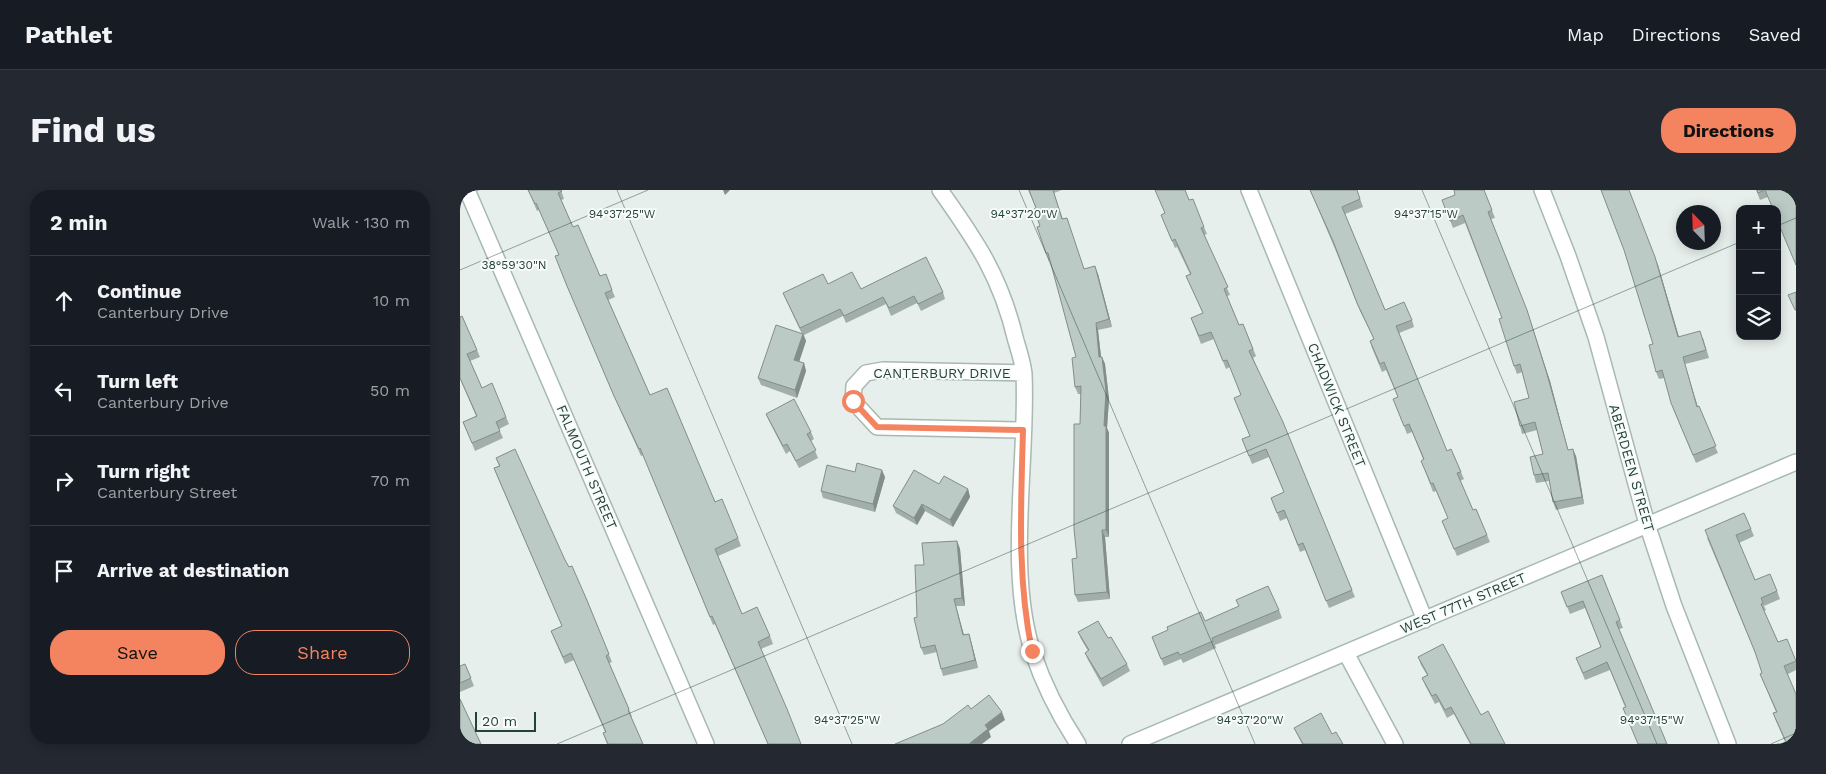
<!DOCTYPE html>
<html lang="en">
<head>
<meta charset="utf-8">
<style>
  :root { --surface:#171b24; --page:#242831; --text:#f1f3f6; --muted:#9ea1a6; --line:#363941; --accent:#f4845f }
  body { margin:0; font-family:"Work Sans",sans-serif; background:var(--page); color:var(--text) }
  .controls { position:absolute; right:15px; top:15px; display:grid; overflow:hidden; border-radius:10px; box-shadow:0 2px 12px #0003 }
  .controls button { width:45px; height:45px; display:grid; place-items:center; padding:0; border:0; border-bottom:1px solid var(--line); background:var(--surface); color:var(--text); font:25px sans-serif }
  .compass { position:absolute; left:1216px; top:15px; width:45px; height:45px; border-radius:50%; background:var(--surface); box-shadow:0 2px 12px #0003; rotate:337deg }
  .scale { position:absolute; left:15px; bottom:12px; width:61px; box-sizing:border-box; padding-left:5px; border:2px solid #24423a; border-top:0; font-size:14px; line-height:18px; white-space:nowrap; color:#24423a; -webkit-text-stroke:4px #f7fbf9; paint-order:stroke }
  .stop { position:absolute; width:15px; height:15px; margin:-11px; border:4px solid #f4845f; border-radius:50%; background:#fff }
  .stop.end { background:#f4845f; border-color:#fff; box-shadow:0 1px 5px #0008 }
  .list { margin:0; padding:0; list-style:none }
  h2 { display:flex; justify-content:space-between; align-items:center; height:65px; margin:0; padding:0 20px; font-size:21px }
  h2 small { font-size:16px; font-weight:400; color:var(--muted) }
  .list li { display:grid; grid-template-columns:32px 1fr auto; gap:15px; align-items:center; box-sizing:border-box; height:90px; padding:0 20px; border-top:1px solid var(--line) }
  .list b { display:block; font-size:19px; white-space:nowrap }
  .list p { margin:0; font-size:16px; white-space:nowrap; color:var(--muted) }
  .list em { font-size:16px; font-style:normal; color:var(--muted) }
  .actions { display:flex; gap:10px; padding:15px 20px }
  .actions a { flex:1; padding:11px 0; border:1px solid var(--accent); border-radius:20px; text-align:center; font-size:18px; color:var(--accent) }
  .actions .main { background:var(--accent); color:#111 }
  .icon { flex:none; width:28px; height:28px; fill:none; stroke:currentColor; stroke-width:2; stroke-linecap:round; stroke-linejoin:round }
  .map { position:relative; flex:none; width:1336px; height:554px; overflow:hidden; border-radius:20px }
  header { display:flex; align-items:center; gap:30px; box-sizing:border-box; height:70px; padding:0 25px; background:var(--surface); border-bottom:1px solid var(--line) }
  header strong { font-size:24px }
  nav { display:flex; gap:28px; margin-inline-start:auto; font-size:18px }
  .intro { display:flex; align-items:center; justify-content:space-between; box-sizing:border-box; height:120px; padding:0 30px }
  h1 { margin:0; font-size:35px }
  .button { padding:12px 22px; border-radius:20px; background:var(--accent); color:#111; font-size:18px; font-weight:700 }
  main { display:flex; gap:30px; padding:0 30px }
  aside { flex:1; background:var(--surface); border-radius:20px; box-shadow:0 2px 12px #0003 }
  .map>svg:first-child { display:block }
</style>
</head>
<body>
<header>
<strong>Pathlet</strong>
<nav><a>Map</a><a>Directions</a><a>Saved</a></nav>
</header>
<div class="intro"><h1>Find us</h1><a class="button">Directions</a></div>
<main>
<aside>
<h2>2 min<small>Walk · 130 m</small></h2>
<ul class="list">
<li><svg class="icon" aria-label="ahead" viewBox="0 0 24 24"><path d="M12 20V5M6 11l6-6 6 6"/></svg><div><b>Continue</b><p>Canterbury Drive</p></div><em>10 m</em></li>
<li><svg class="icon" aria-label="left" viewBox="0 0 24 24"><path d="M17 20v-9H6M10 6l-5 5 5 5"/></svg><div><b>Turn left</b><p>Canterbury Drive</p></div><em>50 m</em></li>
<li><svg class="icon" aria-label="right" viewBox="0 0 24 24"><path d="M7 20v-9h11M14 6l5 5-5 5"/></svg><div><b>Turn right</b><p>Canterbury Street</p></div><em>70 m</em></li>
<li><svg class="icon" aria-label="arrive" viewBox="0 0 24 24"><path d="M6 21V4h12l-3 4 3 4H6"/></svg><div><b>Arrive at destination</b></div></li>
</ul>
<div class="actions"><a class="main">Save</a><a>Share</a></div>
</aside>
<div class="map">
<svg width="1336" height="554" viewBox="0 0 1336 554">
  <rect width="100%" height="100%" fill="#e6efeb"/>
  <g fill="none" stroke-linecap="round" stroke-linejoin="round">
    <defs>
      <path id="minor" d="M7,0L246,554
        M480,0C517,52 541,87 556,151C559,161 563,173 564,184C568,270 546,380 573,463C584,496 599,525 618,554
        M789,0L965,430
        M1082,0L1108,66L1136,147L1187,334L1214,416L1268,554
        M563,240L417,237L393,211L394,196L406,183L423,180L564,183
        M886,463L935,554
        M670,554L1336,272"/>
    </defs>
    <!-- minor casing -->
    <use href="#minor" stroke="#a8b8b2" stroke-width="18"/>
    <!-- minor -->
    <use href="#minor" stroke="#fff" stroke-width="15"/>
  </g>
  <!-- wall -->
  <path fill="#a1aea9" d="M68,0H101L104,9L101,10L113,37L140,86L152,100L155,107L148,110L190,205L278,348L281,356L258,366L282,424L310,446L313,454L301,459L308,554L255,434L253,435L183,265L181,266L157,213L110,103L98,74L99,65L79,20L77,21Z
    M568,0H602L594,3L603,29L624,79L638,84L652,137L638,140L641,167H642L645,174L649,209L647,238L649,243V347H645L650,409L618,412L615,405L617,368L621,204H618L615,197L616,167L590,70L589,71L577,37L580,36L576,18Z
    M695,0H725L729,10L744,37L747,44L744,45L770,105L767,106L779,135L783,134L796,166L793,168L895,407L869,418L845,360L840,362L827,328L820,331L811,308L824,302L809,267L792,274L782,249L790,246L781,205L770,177L766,179L754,149L741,154L731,128L743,123L726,86L730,84L717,57L715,58L704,32L701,25L705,23Z
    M850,0H897L903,17L885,24L925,120L952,130L954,137L939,143L987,261L991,259L1004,289L1000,291L1013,320L1027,345L1030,352L997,366L982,331L988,328L976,301L973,302L964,278L963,269L952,242L947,244L936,216L938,207L926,180L922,182L912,158L910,151L914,149L900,121L875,59Z
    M1024,0L1035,28L1031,29L1090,191L1108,260L1116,266L1124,314L1096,320L1093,312L1089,291L1076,293L1074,285L1083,264L1077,240L1062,244L1060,236L1069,208L1062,182L1057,184L1054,176L1042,128L1005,33L993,38L982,10Z
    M1296,0H1331L1308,7L1300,10Z
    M1165,62L1198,75L1219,147L1243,148L1249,168L1225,174L1237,216L1258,263L1236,273L1214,221L1204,188L1199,189L1196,182L1193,154Z
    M368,94L401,99L483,102L485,109L461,121L457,113L431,126L426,114L386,133L383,126L344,145L346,151L339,172L344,173L346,181L337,208L301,195L298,188L342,144L326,110L323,103Z
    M0,127L17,160L20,167L10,171L22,198L46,227L49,234L39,239L43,248L15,261L3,232L16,226L0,189Z
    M306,224L351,242L354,249L351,251L358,268L339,278L330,261L326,264L309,231Z
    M36,268L105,370L126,408L152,472L149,473L169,519L172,527H171L183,554H147L143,543L145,542L114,470L105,474L91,441L102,436L37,286L34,278L39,276Z
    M395,282L425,287L415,322L363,308L361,301Z
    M479,294L508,299L510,307L493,337L465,321L457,335L436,323L433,316Z
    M1291,339L1294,346L1279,353L1295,390L1317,401L1320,409L1304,416L1306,420L1304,421L1318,452L1336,471V480L1328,484L1336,554H1326L1316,531L1313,523L1316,522L1300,484L1302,483L1297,467L1247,348Z
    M497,351L500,359L505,416H496L504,445L509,444L511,451L518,478L483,486L481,479L477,462L464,465L461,458L457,427L464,375Z
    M1142,385L1163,438L1159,439L1165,517L1150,480L1125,490L1116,468L1141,457L1125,418L1110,424L1101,402Z
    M819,420L822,428L755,455L756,458L723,473L721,469L704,476L692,447L745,431Z
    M618,442L648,448L667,474L670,481L643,497L628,470L625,463L628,461L621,449Z
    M958,467L1021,525L1045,554H1010L994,524L987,528L979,512L975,514L965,495L962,488L967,485L961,475Z
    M5,474L14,496L0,502V476Z
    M834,538L872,544L883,554H842Z"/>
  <!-- shaded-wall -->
  <path fill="#838d89" d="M263,0H270L265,5Z
    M1195,67L1198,75L1221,154L1218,147Z
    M635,76L638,84L652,137L649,129Z
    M1067,120L1090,191L1110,267L1108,260Z
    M636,133L638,140L642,175L639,167Z
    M343,144L346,151L337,178L334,170Z
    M642,167L645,174L649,209L647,238L649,243V347L646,340Z
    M1223,167L1225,174L1240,224L1237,217Z
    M344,173L346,181L337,208L335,200Z
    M1113,259L1116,266L1124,314L1122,307Z
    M422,280L425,287L415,322L413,314Z
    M508,299L510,307L493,337L490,330Z
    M462,314L465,321L457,335L454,328Z
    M642,340L645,347L650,409L647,402Z
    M497,351L500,359L505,416L502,408Z
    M494,409L496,416L506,453L503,445Z
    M509,444L511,451L518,478L515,470Z
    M542,522L545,530L529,541L531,547L522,554H509L525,535Z"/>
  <!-- building -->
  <path fill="#bbcac4" stroke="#838d89" d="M68,0H101L102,1L98,3L113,37L118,35L140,86L146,84L152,100L145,103L190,205L207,198L255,312L262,309L278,348L255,359L282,424L297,417L310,446L298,452L327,519L341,554H308L252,426L250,427L180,258L179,259L154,206L107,96L95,66L99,65L76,13L75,14Z
    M569,0H593L602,29L607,28L624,79L635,76L649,129L636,133L639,167H642L646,201L644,236H646V340H642L647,402L615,405L612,369L617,368L614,339V234H620L621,196L615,197L612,168L616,167L588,63H586L577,37L580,36L574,19L576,18Z
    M695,0H725L729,10L733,9L744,37L741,38L768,97L764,99L779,135L783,134L793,159L789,161L823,232L892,400L866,411L843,353L838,355L824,320L817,323L811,308L824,302L806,259L789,266L782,249L790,246L774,208L781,205L767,170L763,171L751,142L739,146L731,128L743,123L726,86L731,84L715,49L712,51L701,25L705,23Z
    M850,0H897L900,9L882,17L925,120L944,112L952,130L936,136L987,261L991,259L1001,282L997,283L1013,320L1016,319L1027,345L994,359L982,331L988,328L973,293L971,294L961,271L964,269L949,234L944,236L933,209L938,207L924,172L920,174L910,151L914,149L897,113L873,51Z
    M994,0H1024L1032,20L1028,22L1067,120L1087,184L1108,260L1113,259L1122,307L1093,312L1088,283L1074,285L1070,267L1083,264L1075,232L1060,236L1054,212L1069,208L1060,174L1054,176L1039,129L1042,128L1003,25L990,31L982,10L995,5Z
    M1141,0H1169L1195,67L1218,147L1240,141L1246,160L1223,167L1237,217L1239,216L1256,256L1233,265L1211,213L1202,180L1196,182L1189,155L1193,154L1164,60Z
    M1297,0H1304L1298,3Z
    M1305,0H1331L1336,12V75L1317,30V19H1313Z
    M466,67L483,102L458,114L454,106L429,118L423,107L384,126L380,119L340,138L323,103L363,84L368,94L392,82L401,99Z
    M1336,102V120H1335L1328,105Z
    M2,126L17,160L7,164L22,198L32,193L46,227L36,232L40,241L12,253L3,232L17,226L0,188V127Z
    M316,135L343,144L334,170L344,173L335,200L298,188Z
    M334,209L351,242L347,244L356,260L336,271L327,254L323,256L306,224Z
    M55,259L105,370L109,377L112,376L126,408L149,464L146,466L169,519L168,520L183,554H148L143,543L146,542L111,463L103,467L91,441L102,436L34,278L40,276L36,268Z
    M397,273L422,280L413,314L361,301L367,275L395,282Z
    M454,280L479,294L484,286L508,299L490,330L462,314L454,328L433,316Z
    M1284,323L1291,339L1276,345L1295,390L1310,384L1317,401L1301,408L1303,413L1301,414L1318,452L1327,449L1336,471L1324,476L1336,504V554H1327L1313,523L1317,522L1300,484L1302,483L1295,462L1245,340Z
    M497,351L502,408L494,409L503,445L509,444L515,470L481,479L475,455L461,458L454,428L457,427L455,375H464L462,353Z
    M1142,385L1160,430L1156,432L1207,554H1178L1163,518L1166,517L1147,472L1123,483L1116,468L1141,457L1123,411L1107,417L1101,402Z
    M808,396L819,420L752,448L753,451L720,465L718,462L701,469L692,447L708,440L707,437L741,422L745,431L779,416L776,410Z
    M638,431L648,448L651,447L667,474L641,489L625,463L629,460L618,442Z
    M983,454L1021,525L1028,521L1045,554H1011L991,517L985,520L976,504L972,506L962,488L968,485L958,467Z
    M5,474L11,488L0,493V476Z
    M529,505L542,522L525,535L528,539L509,554H435L483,534L508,515L511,519Z
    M0,509L21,554H0Z
    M861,523L872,544L876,542L883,554H843L834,538Z"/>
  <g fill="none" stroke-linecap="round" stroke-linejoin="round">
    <!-- route -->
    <path stroke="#f4845f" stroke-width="6" d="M393,211L417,237L563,240C561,315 557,388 572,461"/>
  </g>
  <!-- ticks -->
  <path fill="none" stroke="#24423a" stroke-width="1" stroke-opacity="0.45" d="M157,0L392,554M559,0L795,554M962,0L1197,554M1317,36L1336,28M0,80L188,0M97,554L1280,52M1311,554L1336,543"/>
  <g text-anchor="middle" stroke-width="4" stroke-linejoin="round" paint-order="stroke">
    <!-- street labels -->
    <g font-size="14" fill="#24423a" stroke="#f7fbf9">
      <text x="482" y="188">CANTERBURY DRIVE</text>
      <text transform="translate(877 215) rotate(68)" y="5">CHADWICK STREET</text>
      <text transform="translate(127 277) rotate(67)" y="5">FALMOUTH STREET</text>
      <text transform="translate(1172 278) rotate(74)" y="5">ABERDEEN STREET</text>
      <text transform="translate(1003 413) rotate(-23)" y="5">WEST 77TH STREET</text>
    </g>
  </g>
  <g font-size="12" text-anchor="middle" fill="#24423a" stroke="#f7fbf9" stroke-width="4" stroke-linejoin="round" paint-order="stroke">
    <text x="162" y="28">94°37'25"W</text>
    <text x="564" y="28">94°37'20"W</text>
    <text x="966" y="28">94°37'15"W</text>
    <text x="54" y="79">38°59'30"N</text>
    <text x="387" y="534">94°37'25"W</text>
    <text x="790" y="534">94°37'20"W</text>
    <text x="1192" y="534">94°37'15"W</text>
  </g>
</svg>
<div class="controls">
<button>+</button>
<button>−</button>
<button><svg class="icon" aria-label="layers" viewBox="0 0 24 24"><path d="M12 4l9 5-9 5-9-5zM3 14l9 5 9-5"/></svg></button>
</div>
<svg class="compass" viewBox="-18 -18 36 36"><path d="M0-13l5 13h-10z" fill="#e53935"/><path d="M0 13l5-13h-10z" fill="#9ea1a6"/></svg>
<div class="scale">20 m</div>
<div class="stop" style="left:393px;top:211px"></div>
<div class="stop end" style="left:572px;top:461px"></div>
</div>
</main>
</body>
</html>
